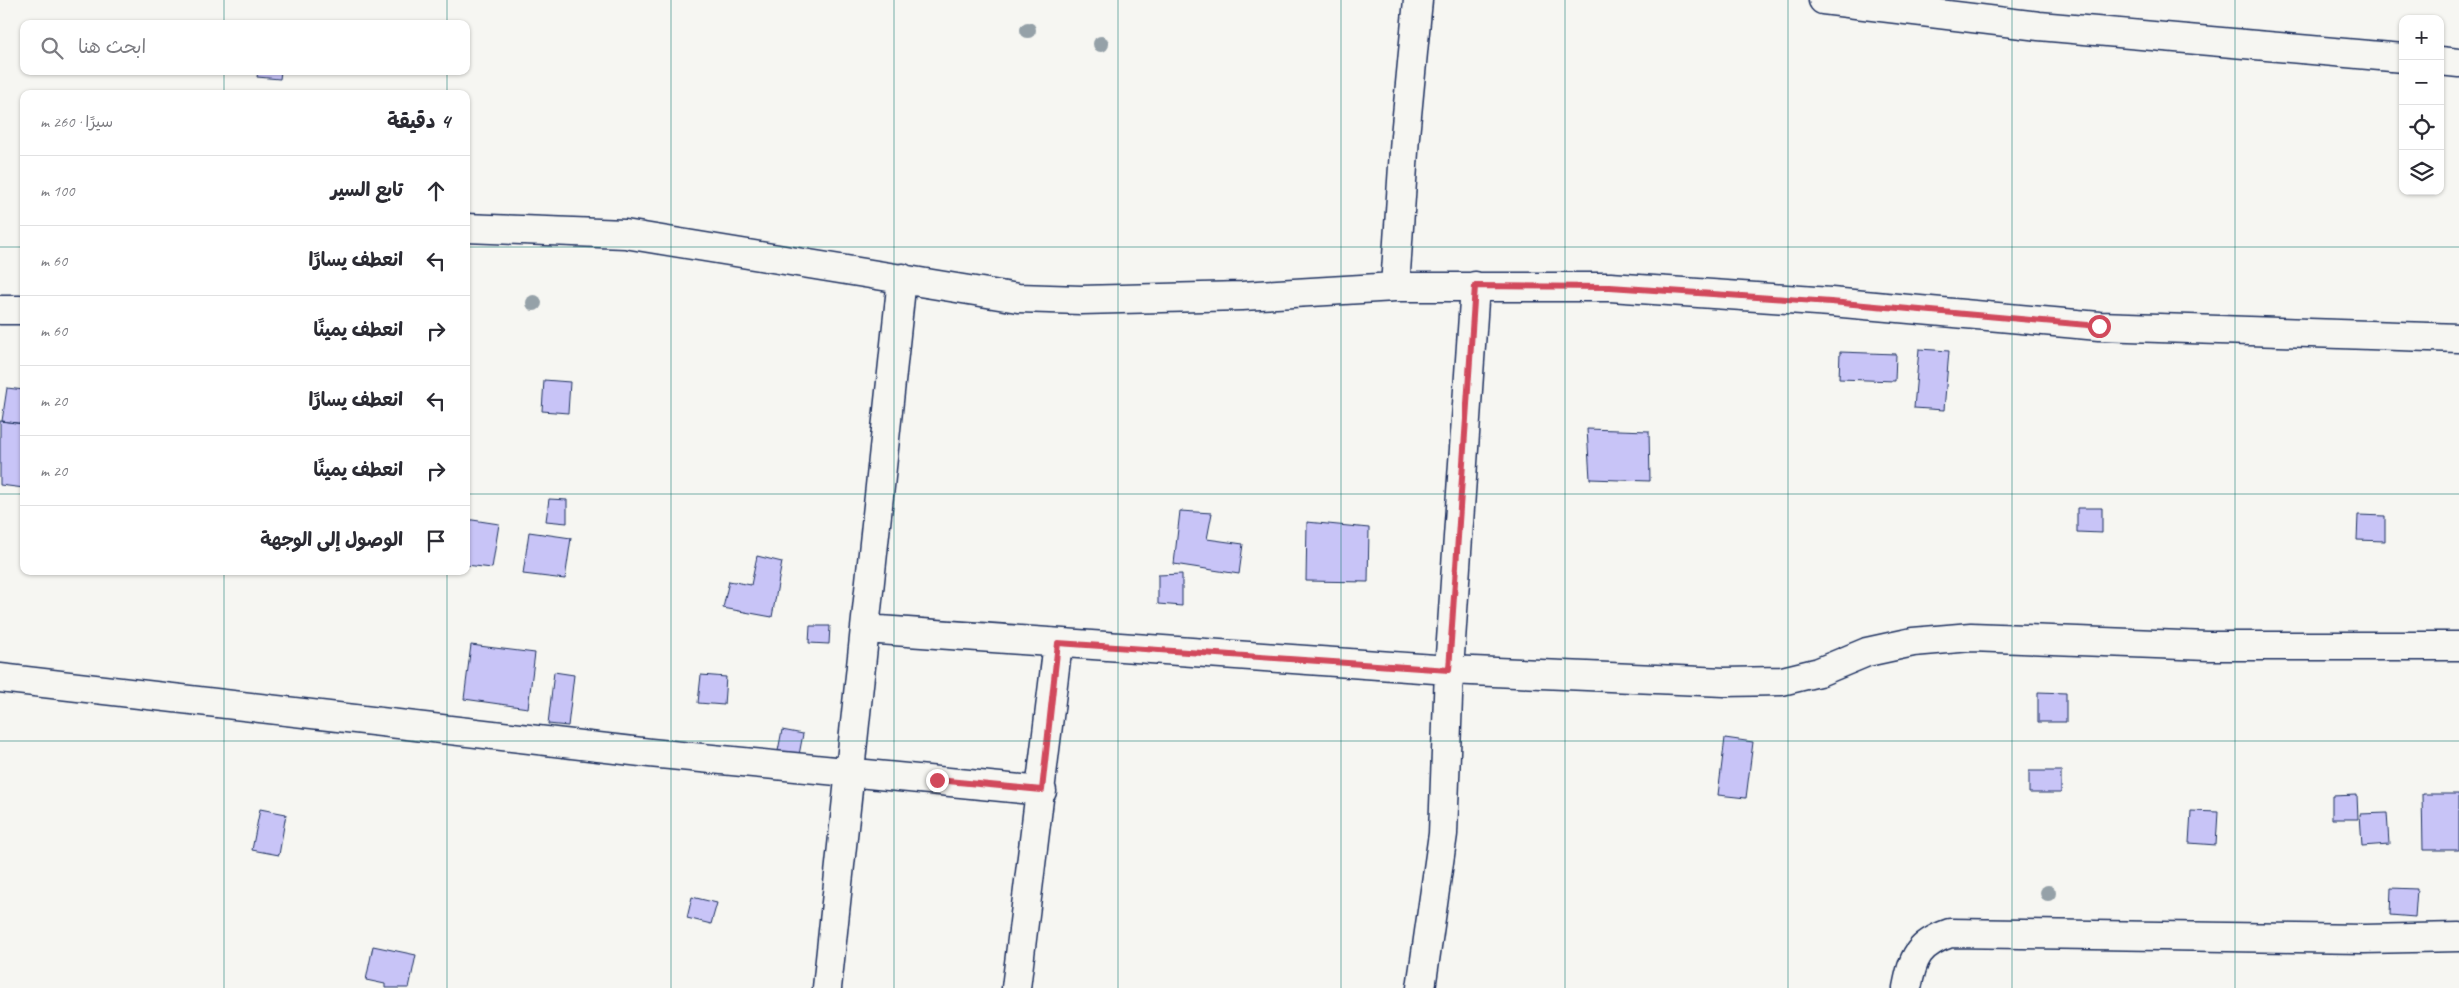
<!DOCTYPE html>
<html lang="ar">
<head>
<meta charset="utf-8">
<style>
  :root { --surface:#fff; --page:#f7f7f7; --text:#2b2b33; --muted:#7c7c81; --line:#e1e1e2 }
  body { margin:0; font-family:Caveat,"Playpen Sans Arabic",sans-serif; background:var(--page); color:var(--text); direction:rtl }
  .controls { position:absolute; right:15px; top:15px; display:grid; overflow:hidden; border-radius:10px; box-shadow:0 1px 4px #0004 }
  .controls button { width:45px; height:45px; display:grid; place-items:center; padding:0; border:0; border-bottom:1px solid var(--line); background:var(--surface); color:var(--text); font:25px sans-serif }
  .stop { position:absolute; width:15px; height:15px; margin:-11px; border:4px solid #d1495b; border-radius:50%; background:#fff }
  .stop.end { background:#d1495b; border-color:#fff; box-shadow:0 1px 5px #0008 }
  .list { margin:0; padding:0; list-style:none }
  h2 { display:flex; justify-content:space-between; align-items:center; height:65px; margin:0; padding:0 20px; font-size:21px }
  h2 small { font-size:16px; font-weight:400; color:var(--muted) }
  .list li { display:grid; grid-template-columns:32px 1fr auto; gap:15px; align-items:center; box-sizing:border-box; height:70px; padding:0 20px; border-top:1px solid var(--line) }
  .list b { display:block; font-size:19px; white-space:nowrap }
  .list em { font-size:16px; font-style:normal; color:var(--muted) }
  .icon { flex:none; width:28px; height:28px; fill:none; stroke:currentColor; stroke-width:2; stroke-linecap:round; stroke-linejoin:round }
  .map { position:relative; flex:none; width:2459px; height:988px; overflow:hidden; direction:ltr }
  .search { position:absolute; background:var(--surface); box-shadow:0 1px 4px #0004; left:20px; top:20px; width:450px; height:55px; display:flex; align-items:center; gap:12px; box-sizing:border-box; padding:0 18px; border-radius:10px; color:var(--muted); font-size:19px }
  .panel { position:absolute; background:var(--surface); box-shadow:0 1px 4px #0004; left:20px; top:90px; width:450px; height:485px; border-radius:10px; direction:rtl }
  .map>svg:first-child { display:block }
</style>
</head>
<body>
<div class="map">
<svg width="2459" height="988" viewBox="0 0 2459 988">
  <rect width="100%" height="100%" fill="#f6f6f2"/>
  <filter id="ink" filterUnits="userSpaceOnUse"><feTurbulence type="fractalNoise" baseFrequency=".02" numOctaves="2"/><feDisplacementMap in="SourceGraphic" scale="10" xChannelSelector="R" yChannelSelector="G"/><feConvolveMatrix kernelMatrix="1 2 1 2 8 2 1 2 1" color-interpolation-filters="sRGB"/></filter>
  <g filter="url(#ink)">
    <!-- building -->
    <path fill="#c8c4f7" stroke="#1b2f5e" d="M258,71H281L280,79L257,77Z
      M1919,349L1949,351L1944,410L1914,408Z
      M1840,352L1896,354L1895,381L1839,379Z
      M544,380L570,382L568,413L542,411Z
      M7,388L24,390V424L2,421Z
      M0,421L24,424V488L0,485Z
      M1587,429L1649,431L1650,481L1590,479Z
      M549,499L567,500V523L546,521Z
      M2077,508H2102V533L2077,532Z
      M1180,511L1212,513L1207,539L1243,544L1239,574L1174,564Z
      M2358,515L2385,516V541L2357,540Z
      M466,519L499,524L492,568L466,565Z
      M1307,522L1369,528L1368,582L1306,581Z
      M529,532L571,538L565,579L523,574Z
      M757,556L782,562L772,617L723,608L729,581L751,585Z
      M1182,574V606L1158,604V575Z
      M810,626H830L829,644L809,643Z
      M471,645L535,653L528,708L464,699Z
      M554,672L574,675L568,726L548,724Z
      M701,675L726,677L724,705L698,703Z
      M2038,692L2066,693V722H2038Z
      M782,730L803,734L799,755L778,751Z
      M1725,738L1753,742L1746,798L1718,795Z
      M2029,771H2061V793H2029Z
      M2422,794H2459V850H2423Z
      M2357,795L2358,819H2332V796Z
      M260,809L286,814L279,855L252,850Z
      M2191,811L2218,812L2216,845L2189,843Z
      M2387,813L2389,844L2362,846L2360,814Z
      M2391,888L2417,889L2415,917L2390,915Z
      M692,897L717,903L711,924L687,918Z
      M373,946L416,955L409,988H385V984L366,980Z"/>
    <g fill="none" stroke-linecap="round" stroke-linejoin="round">
      <defs>
        <path id="street" d="M1823,0L2039,26L2403,58
          M2440,61L2459,63
          M466,228L625,234L1018,298L1081,300L1242,296L1395,287H1610L1831,302L2099,326L2459,338
          M1395,287L1405,136L1418,0
          M0,310H24
          M865,629L1449,670L1724,682L1782,681L1819,672L1867,652L1913,642L1971,637L2208,646H2459
          M0,678L650,753L1042,791
          M827,988L902,278
          M1016,988L1058,643
          M1421,988L1443,834L1449,670L1475,286
          M1907,988C1913,957 1918,944 1950,933L2364,939L2459,937"/>
      </defs>
      <!-- street casing -->
      <use href="#street" stroke="#1b2f5e" stroke-width="31"/>
      <!-- street -->
      <use href="#street" stroke="#f6f6f2" stroke-width="28"/>
    </g>
    <!-- trees -->
    <g fill="#95a1a8">
      <circle cx="1028" cy="30" r="8"/>
      <circle cx="1101" cy="44" r="8"/>
      <circle cx="534" cy="303" r="8"/>
      <circle cx="2048" cy="893" r="8"/>
    </g>
  </g>
  <g fill="none" stroke-linecap="round" stroke-linejoin="round" filter="url(#ink)">
    <!-- route -->
    <path stroke="#d1495b" stroke-width="6" d="M937,780L1042,790L1058,643L1449,670L1475,286L1610,287L1831,302L2099,326"/>
  </g>
  <!-- grid -->
  <path fill="none" stroke="#0f766e" stroke-width="1" stroke-opacity="0.55" d="M224,0V24M447,0V24M671,0V988M894,0V988M1118,0V988M1341,0V988M1565,0V988M1788,0V988M2012,0V988M2235,0V988M224,71V94M447,71V94M0,247H24M466,247H2459M0,494H24M466,494H2459M224,571V988M447,571V988M0,741H2459"/>
</svg>
<div class="controls">
<button>+</button>
<button>−</button>
<button><svg class="icon" aria-label="locate" viewBox="0 0 24 24"><circle cx="12" cy="12" r="6"/><path d="M12 2v4M12 18v4M2 12h4M18 12h4"/></svg></button>
<button><svg class="icon" aria-label="layers" viewBox="0 0 24 24"><path d="M12 4l9 5-9 5-9-5zM3 14l9 5 9-5"/></svg></button>
</div>
<div class="stop" style="left:2099px;top:326px"></div>
<div class="stop end" style="left:937px;top:780px"></div>
<div class="search"><svg class="icon" aria-label="search" viewBox="0 0 24 24"><circle cx="10" cy="10" r="6"/><path d="M15 15l6 6"/></svg>ابحث هنا</div>
<section class="panel">
<h2>4 دقيقة<small>سيرًا · 260 m</small></h2>
<ul class="list">
<li><svg class="icon" aria-label="ahead" viewBox="0 0 24 24"><path d="M12 20V5M6 11l6-6 6 6"/></svg><div><b>تابع السير</b></div><em>100 m</em></li>
<li><svg class="icon" aria-label="left" viewBox="0 0 24 24"><path d="M17 20v-9H6M10 6l-5 5 5 5"/></svg><div><b>انعطف يسارًا</b></div><em>60 m</em></li>
<li><svg class="icon" aria-label="right" viewBox="0 0 24 24"><path d="M7 20v-9h11M14 6l5 5-5 5"/></svg><div><b>انعطف يمينًا</b></div><em>60 m</em></li>
<li><svg class="icon" aria-label="left" viewBox="0 0 24 24"><path d="M17 20v-9H6M10 6l-5 5 5 5"/></svg><div><b>انعطف يسارًا</b></div><em>20 m</em></li>
<li><svg class="icon" aria-label="right" viewBox="0 0 24 24"><path d="M7 20v-9h11M14 6l5 5-5 5"/></svg><div><b>انعطف يمينًا</b></div><em>20 m</em></li>
<li><svg class="icon" aria-label="arrive" viewBox="0 0 24 24"><path d="M6 21V4h12l-3 4 3 4H6"/></svg><div><b>الوصول إلى الوجهة</b></div></li>
</ul>
</section>
</div>
</body>
</html>
